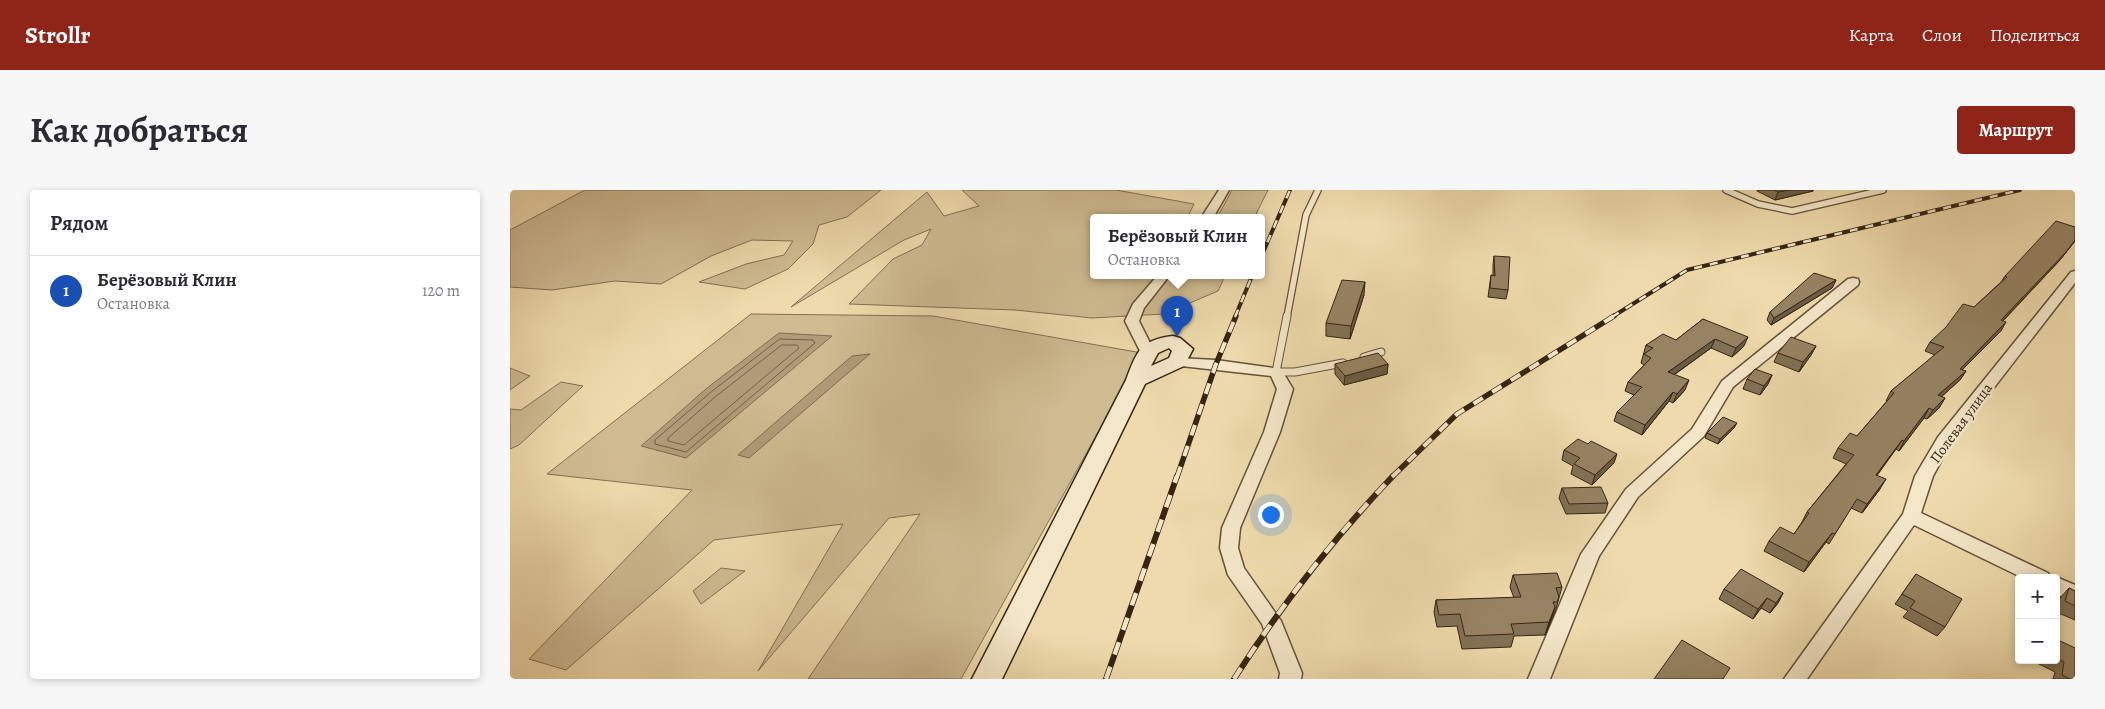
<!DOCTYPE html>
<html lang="ru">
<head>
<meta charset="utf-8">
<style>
  :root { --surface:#fff; --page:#f7f7f7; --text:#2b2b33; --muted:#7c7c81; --line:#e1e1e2; --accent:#8f2418 }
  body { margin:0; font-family:Alegreya,serif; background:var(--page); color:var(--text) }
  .controls { position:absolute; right:15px; bottom:15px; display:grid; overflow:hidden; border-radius:5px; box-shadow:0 2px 8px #0003 }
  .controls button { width:45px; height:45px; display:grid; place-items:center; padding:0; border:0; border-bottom:1px solid var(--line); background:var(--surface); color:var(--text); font:25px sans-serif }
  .you { position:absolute; left:760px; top:324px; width:18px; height:18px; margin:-12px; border:4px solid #fff; border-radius:50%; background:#1a73e8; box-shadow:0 0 0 8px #1a73e833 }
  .badge { display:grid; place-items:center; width:32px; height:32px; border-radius:50%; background:var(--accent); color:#fff; font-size:16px; font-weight:700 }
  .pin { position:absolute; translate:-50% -41px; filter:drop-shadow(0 1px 2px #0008) }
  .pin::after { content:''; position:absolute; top:26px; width:18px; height:15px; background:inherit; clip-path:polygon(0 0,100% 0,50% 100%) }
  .popup { position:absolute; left:580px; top:24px; width:175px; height:65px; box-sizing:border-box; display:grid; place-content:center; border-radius:5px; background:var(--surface); filter:drop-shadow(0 1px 4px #0005); font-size:16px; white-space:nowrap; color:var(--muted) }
  .popup b { font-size:19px; color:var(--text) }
  .popup::after { content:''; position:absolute; left:50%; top:100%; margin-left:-10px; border:10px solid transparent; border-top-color:var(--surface) }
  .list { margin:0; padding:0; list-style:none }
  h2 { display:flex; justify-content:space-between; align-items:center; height:65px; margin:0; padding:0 20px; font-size:21px }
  h2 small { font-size:16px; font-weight:400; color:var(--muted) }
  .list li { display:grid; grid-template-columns:32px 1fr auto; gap:15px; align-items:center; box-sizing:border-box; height:70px; padding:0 20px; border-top:1px solid var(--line) }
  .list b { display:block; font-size:19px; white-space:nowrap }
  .list p { margin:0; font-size:16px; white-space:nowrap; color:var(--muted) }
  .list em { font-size:16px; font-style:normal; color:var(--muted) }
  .map { position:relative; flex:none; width:1565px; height:489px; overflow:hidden; border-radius:5px }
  header { display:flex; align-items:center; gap:30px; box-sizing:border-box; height:70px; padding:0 25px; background:var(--accent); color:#fff }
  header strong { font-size:24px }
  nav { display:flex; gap:28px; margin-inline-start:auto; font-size:18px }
  .intro { display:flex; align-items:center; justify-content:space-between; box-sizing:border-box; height:120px; padding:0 30px }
  h1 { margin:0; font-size:35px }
  .button { padding:12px 22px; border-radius:5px; background:var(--accent); color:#fff; font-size:18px; font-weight:700 }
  main { display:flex; gap:30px; padding:0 30px }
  aside { flex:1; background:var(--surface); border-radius:5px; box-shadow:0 2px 8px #0003 }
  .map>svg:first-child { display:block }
</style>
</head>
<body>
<header>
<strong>Strollr</strong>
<nav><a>Карта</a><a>Слои</a><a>Поделиться</a></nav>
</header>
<div class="intro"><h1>Как добраться</h1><a class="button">Маршрут</a></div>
<main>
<aside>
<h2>Рядом<small></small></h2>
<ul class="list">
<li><span class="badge" style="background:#1a4fb4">1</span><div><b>Берёзовый Клин</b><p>Остановка</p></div><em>120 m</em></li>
</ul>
</aside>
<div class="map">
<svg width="1565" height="489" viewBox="0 0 1565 489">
  <rect width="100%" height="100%" fill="#eedaac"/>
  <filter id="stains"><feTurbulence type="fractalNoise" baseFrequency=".004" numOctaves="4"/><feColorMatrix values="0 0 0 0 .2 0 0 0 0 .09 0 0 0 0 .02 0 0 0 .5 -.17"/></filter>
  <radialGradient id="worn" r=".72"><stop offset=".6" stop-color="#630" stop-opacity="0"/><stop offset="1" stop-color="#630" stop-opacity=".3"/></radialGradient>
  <!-- green -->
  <path fill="#cfbb92" stroke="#827052" d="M75,0H371L337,27L309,35L303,54L278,79L235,99L189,92L236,74L274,65L283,51L242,50L201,66L151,94L105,91L42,100L0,97V40Z
    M452,0H606L684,14L677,28H583V86H715L708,101L654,124L582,128L505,120L339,114L383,69L412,55L421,39L394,50L281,117L417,2L434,26L469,16Z
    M722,0H758L744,28H707Z
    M241,124L423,126L632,163L451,489H298L410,324L379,328L248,481L333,334L204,350L56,480L19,469L182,300L37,284Z
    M0,178L20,186L0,200Z
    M51,192L73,196L9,255L0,259V219L11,220Z
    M211,378L235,381L191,414L183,401Z"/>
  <!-- water -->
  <path fill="#af9c78" stroke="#7f6c50" d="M269,143L322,146L176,268L131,256L197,198Z
    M360,164L239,268L228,265L342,166Z"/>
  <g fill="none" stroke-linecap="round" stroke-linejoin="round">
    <!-- shore -->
    <path stroke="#726046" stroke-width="1" d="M270,149L303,150L305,153L176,262L145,254V250L201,202Z
      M272,155H287L289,158L174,255L158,251V248L205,207Z"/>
    <defs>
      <path id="lane-far1" d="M1216,0L1248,14L1282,21L1373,0
        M777,127L796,25L808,0"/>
      <path id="lane" d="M777,126L766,182H785L833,173
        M854,167L871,162"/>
      <path id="street" d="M709,0H719L703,28H691Z
        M1565,81V93L1441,253L1423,286L1411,323L1538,383L1541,388H1513L1404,335L1297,489H1274L1393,324L1405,286L1428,247L1561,82Z
        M647,86H659L634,118L629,131L644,161L637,165L630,161L615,131L623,114Z
        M1343,88L1348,89L1349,92L1348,95L1223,197L1194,246L1128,307L1089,366L1040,489H1018L1071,364L1116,299L1182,239L1212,191L1338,89Z
        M667,168L706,170L771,179L783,199L770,242L730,338L728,358L734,378L771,431L792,483L791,489H769L770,483L752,434L718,385L710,358L712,338L754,242L767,199L761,186L662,175L660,172L662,169Z
        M1546,387L1565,395V412L1546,404Z"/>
      <path id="secondary" d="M663,146L670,148L683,159L674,176L635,194L492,489H462L616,190C627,161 630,150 663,146ZM659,158L662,161L659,168L641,176L648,163Z"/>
    </defs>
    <!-- lane-far1 casing -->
    <use href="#lane-far1" stroke="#645239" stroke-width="8"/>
    <!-- lane casing -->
    <use href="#lane" stroke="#645239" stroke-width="9"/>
    <!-- street casing -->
    <use href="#street" stroke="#645239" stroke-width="3"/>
    <!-- secondary casing -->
    <use href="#secondary" stroke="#362513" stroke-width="3"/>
    <!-- lane-far1 -->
    <use href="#lane-far1" stroke="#f4e7c9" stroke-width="5.5"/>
    <!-- lane -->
    <use href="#lane" stroke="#f4e7c9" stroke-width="7"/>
    <!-- street -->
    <use href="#street" fill="#f4e7c9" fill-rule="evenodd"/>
    <!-- secondary -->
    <use href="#secondary" fill="#f4e7c9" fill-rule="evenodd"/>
    <defs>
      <path id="rail-far2" d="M751,67L780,0
        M725,127L742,86
        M1102,127L1177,80L1510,0"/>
      <path id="rail-far1" d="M667,287L706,174L726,126
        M882,287L947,224L1104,126"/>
      <path id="rail" d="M596,489L667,286
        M724,489C772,414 822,350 883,286"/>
    </defs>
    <!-- rail-far2 casing -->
    <use href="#rail-far2" stroke="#362513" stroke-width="4"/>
    <!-- rail-far1 casing -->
    <use href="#rail-far1" stroke="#362513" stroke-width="5.5"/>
    <!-- rail casing -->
    <use href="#rail" stroke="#362513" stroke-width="6"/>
    <!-- rail-far2 -->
    <use href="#rail-far2" stroke="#f4e7c9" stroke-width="2.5" stroke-dasharray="8" stroke-linecap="butt"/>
    <!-- rail-far1 -->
    <use href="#rail-far1" stroke="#f4e7c9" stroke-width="4" stroke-dasharray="11" stroke-linecap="butt"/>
    <!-- rail -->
    <use href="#rail" stroke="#f4e7c9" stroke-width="4.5" stroke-dasharray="13" stroke-linecap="butt"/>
  </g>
  <!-- wall -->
  <path fill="#817155" stroke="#362513" d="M1247,0H1303V1L1265,10L1247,1Z
    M1565,37V51L1550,70L1493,131L1491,141L1452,180L1456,181L1450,190L1431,207L1435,208L1429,218L1417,229L1414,228L1389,261L1386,259L1367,285L1370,299L1352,323L1341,318L1319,354L1316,352L1294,382L1254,361L1259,351L1284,344L1292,332L1297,322L1336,274L1323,268L1328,258L1347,246L1377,211H1376L1381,201L1425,165L1415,161L1420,152L1464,117L1491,92L1495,86Z
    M984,66L998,100L996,109L978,107L981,85L983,86V75Z
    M1326,90L1322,98L1261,135L1257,130L1260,122Z
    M854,105L840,149L816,146V133Z
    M1193,129L1234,156L1222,167L1201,158L1164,185L1175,200L1163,213L1159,211L1132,245L1104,231L1107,222L1124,205L1115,201L1118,192L1134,175L1131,173L1136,155L1166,150Z
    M1306,156L1301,165L1289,182L1264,172L1268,163Z
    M825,174H878L877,184L834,195L825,184Z
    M1262,185L1258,194L1250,205L1233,199L1237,189Z
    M1224,238L1208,254L1195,248L1197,243Z
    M1054,260L1104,273L1082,295L1061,284L1063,276L1052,270Z
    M1052,298L1098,313L1095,323L1056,324L1049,308Z
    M1406,384L1435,437L1427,446L1393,427L1398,421L1385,414Z
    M1003,385L1052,397L1046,419L1035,445L1004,446L1001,457L952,459L947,436L927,437L924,422L926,410L1004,408L1000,397Z
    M1559,398L1565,401V430L1546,422V419L1550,408Z
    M1214,399L1273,403L1268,413L1260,423L1251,418L1243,429L1209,409Z
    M1546,449L1565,489H1543L1545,482L1521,470H1546Z"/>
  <!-- shaded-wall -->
  <path fill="#695c45" stroke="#362513" d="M1278,0H1303V1L1265,10L1268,2Z
    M1565,50V51L1550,70L1485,139L1491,130Z
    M1326,90L1322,98L1261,135L1264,128Z
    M855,92L854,105L840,149L841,136Z
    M1496,132L1491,141L1444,188L1450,179Z
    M1238,147L1234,156L1222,167L1226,158Z
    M1205,149L1201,158L1155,191L1158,182Z
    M1306,156L1301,165L1289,182L1293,172Z
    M878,174L877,184L834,195L835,186Z
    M1456,181L1450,190L1422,215L1428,205Z
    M1262,185L1258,194L1250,205L1254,196Z
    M1179,190L1175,200L1163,213L1167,204Z
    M1163,202L1159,211L1132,245L1135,235Z
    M1435,208L1429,218L1417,229L1423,220Z
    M1419,218L1414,228L1389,261L1394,251Z
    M1227,233L1224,238L1208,254L1210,249Z
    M1392,250L1386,259L1361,294L1366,285Z
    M1107,264L1104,273L1082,295L1085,285Z
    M1376,289L1370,299L1352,323L1357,314Z
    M1322,343L1316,352L1294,382L1299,372Z
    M1273,403L1268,413L1260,423L1266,413Z
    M1257,408L1251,418L1243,429L1248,419Z
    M1045,417L1041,430L1035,445L1039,432Z"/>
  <!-- building -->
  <path fill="#968363" stroke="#362513" d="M1264,0H1278L1268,2Z
    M1546,31L1565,37V50L1556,62L1491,130L1496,132L1450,179L1456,181L1428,205L1435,208L1423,220L1419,218L1394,251L1392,250L1366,285L1376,289L1357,314L1347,309L1325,344L1322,343L1299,372L1259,351L1270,337L1284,344L1299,323L1297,322L1344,265L1328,258L1340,243L1347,246L1384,203L1381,201L1434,157L1420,152L1436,137L1453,114L1464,117L1497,87L1495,86Z
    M984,66L1000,67L998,100L980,98L981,85L985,86Z
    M1304,83L1326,90L1264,128L1260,122Z
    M832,90L855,92L841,136L816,133Z
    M1193,129L1238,147L1226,158L1205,149L1158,182L1179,190L1167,204L1163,202L1135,235L1107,222L1132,197L1118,192L1141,168L1134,164L1143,158L1136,155L1153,144L1166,150Z
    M1281,147L1306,156L1293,172L1268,163Z
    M868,163L878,174L835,186L825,174Z
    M1245,179L1262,185L1254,196L1237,189Z
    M1213,227L1227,233L1210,249L1197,243Z
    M1068,249L1078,254L1081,251L1107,264L1085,285L1064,274L1070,268L1054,260Z
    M1091,297L1098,313L1059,314L1052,298Z
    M1231,379L1273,403L1266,413L1257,408L1248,419L1214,399Z
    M1047,383L1052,397L1046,398L1049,407L1047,412H1043L1045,417L1039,432L1001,434L1004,444L955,446L950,424L929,425L926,410L1011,407L1003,385Z
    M1406,384L1452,409L1435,437L1400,418L1405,411L1392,404Z
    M1559,398L1565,401V416L1555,411Z
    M1546,449L1565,458V489H1560L1552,485L1554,472L1546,468Z
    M1172,450L1220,478L1213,489H1144Z"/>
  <g text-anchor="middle" stroke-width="5" stroke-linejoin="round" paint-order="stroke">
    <!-- street labels -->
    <g font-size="15" fill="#362513" stroke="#f4e7c9">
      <text transform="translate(1451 233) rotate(-54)" y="5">Полевая улица</text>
    </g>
  </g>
  <rect width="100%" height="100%" filter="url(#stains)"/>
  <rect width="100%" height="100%" fill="url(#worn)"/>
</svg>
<div class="controls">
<button>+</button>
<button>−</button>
</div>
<div class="you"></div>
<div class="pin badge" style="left:667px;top:147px;background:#1a4fb4">1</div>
<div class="popup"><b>Берёзовый Клин</b>Остановка</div>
</div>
</main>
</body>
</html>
